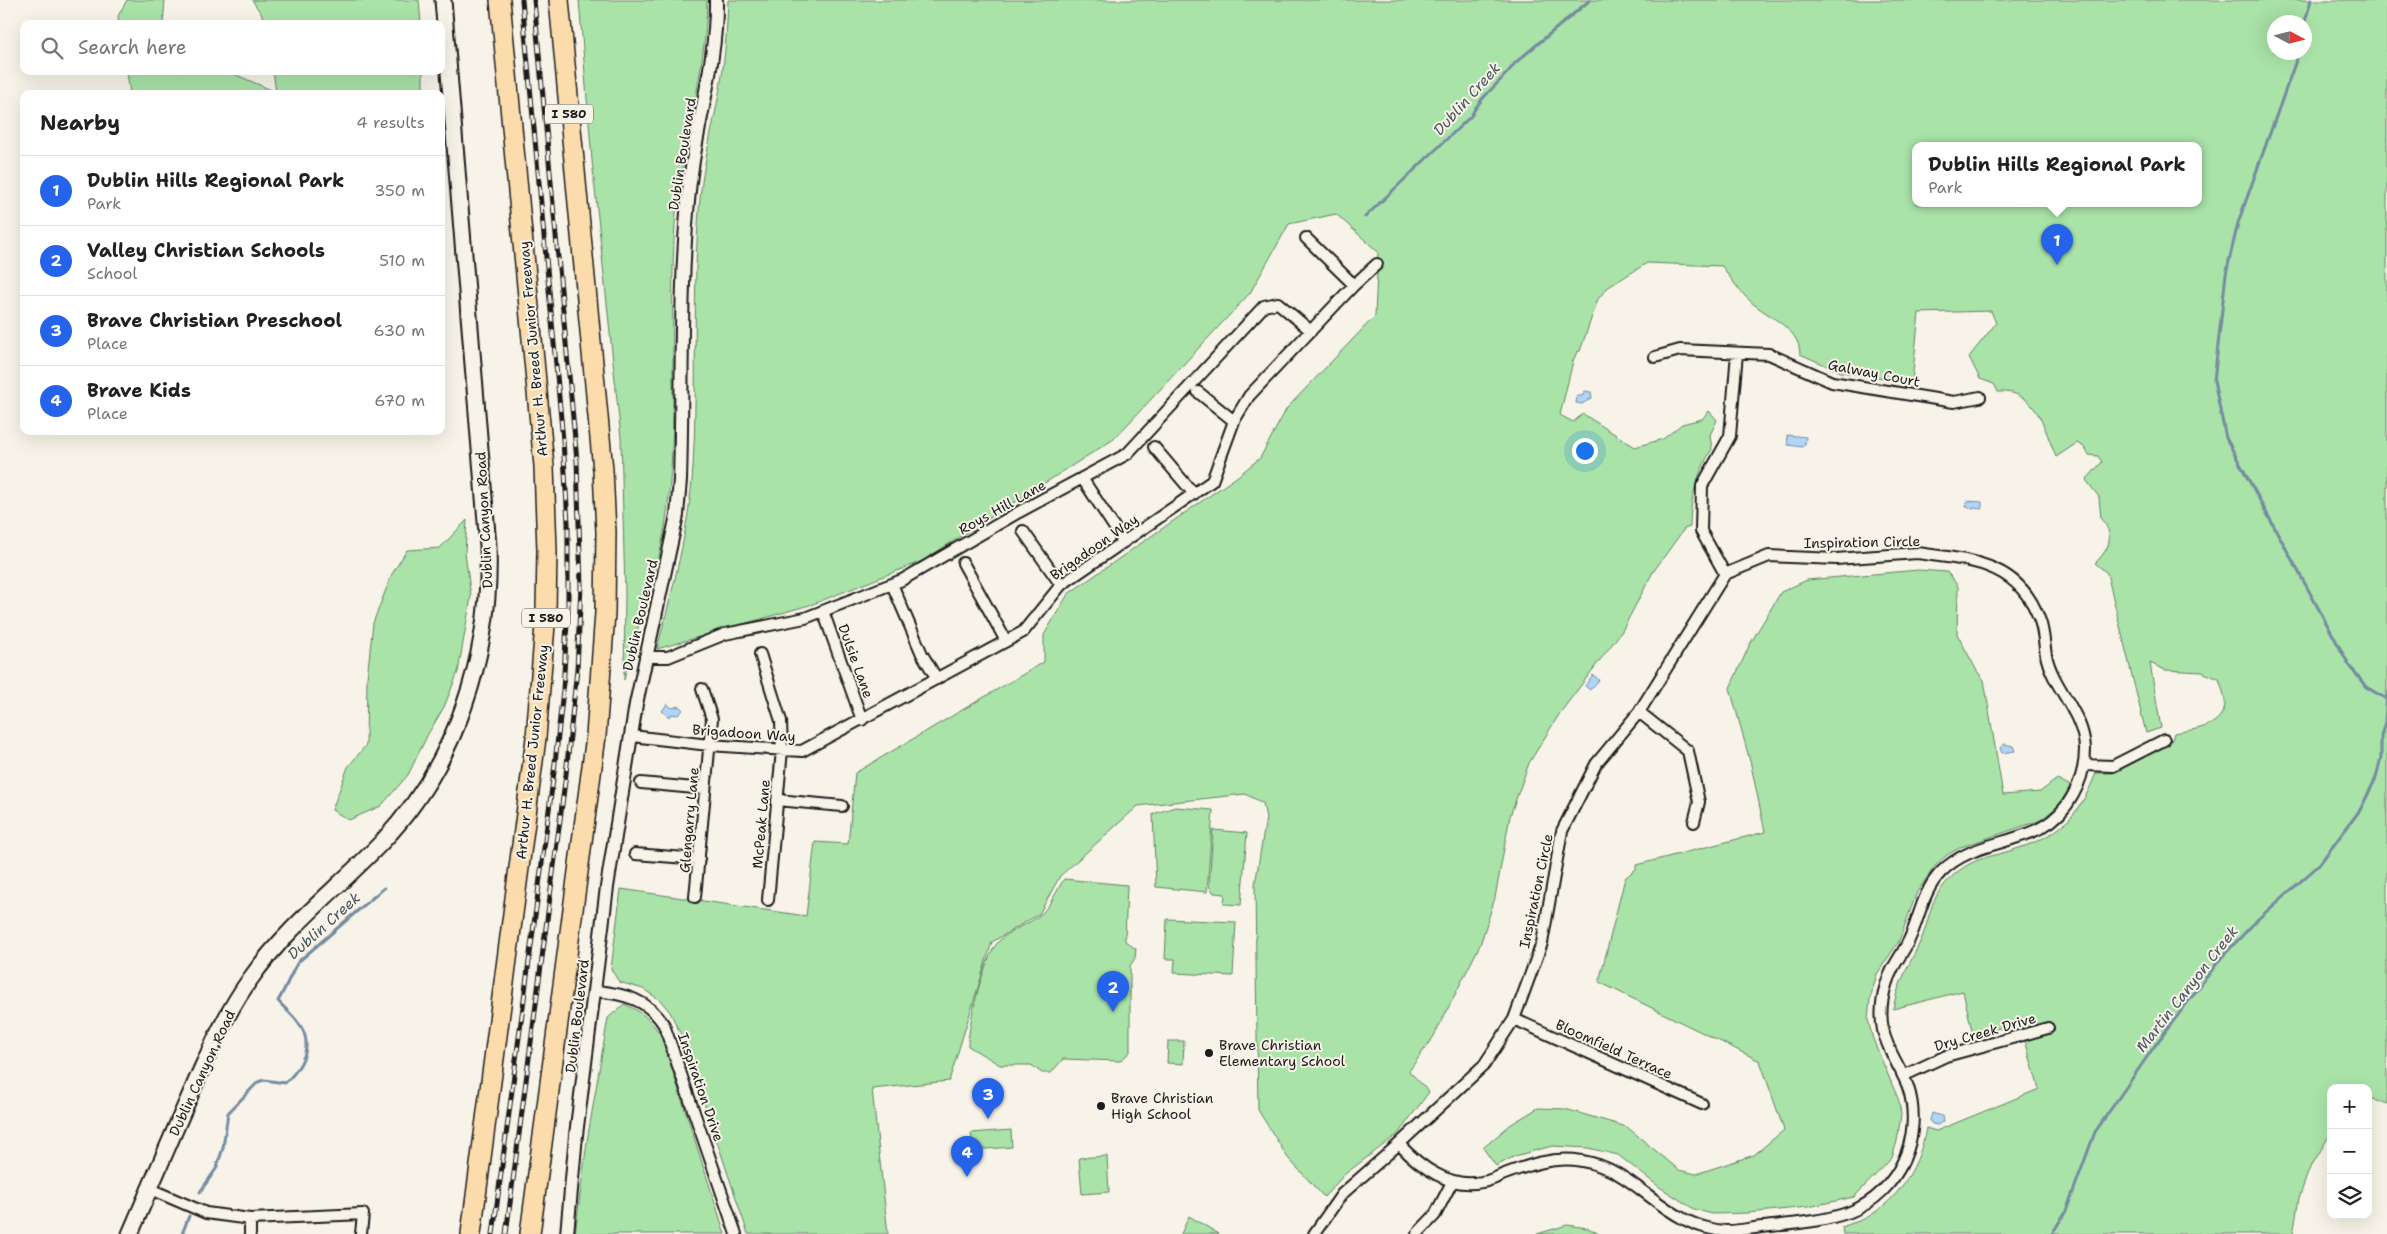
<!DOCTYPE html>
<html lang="en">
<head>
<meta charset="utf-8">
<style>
  :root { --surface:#fff; --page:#f6f6f6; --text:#202124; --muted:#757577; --line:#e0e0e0; --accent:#2563eb }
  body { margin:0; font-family:"Shantell Sans",sans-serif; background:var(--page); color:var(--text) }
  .controls { position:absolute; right:15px; bottom:15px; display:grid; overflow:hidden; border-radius:10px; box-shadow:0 5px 20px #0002 }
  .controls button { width:45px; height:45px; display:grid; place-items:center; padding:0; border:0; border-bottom:1px solid var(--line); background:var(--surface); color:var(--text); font:25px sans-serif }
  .compass { position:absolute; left:2267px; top:15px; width:45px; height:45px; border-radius:50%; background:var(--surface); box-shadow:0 5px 20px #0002; rotate:97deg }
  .you { position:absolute; left:1584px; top:450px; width:18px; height:18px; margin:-12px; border:4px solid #fff; border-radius:50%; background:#1a73e8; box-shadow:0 0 0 8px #1a73e833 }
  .badge { display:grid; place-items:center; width:32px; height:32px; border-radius:50%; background:var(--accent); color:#fff; font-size:16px; font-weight:700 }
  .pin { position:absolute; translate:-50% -41px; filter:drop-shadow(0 1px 2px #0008) }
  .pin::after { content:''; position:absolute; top:26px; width:18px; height:15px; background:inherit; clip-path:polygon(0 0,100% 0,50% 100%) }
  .popup { position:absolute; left:1912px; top:142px; width:290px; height:65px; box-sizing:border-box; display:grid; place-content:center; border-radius:10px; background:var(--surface); filter:drop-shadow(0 1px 4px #0005); font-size:16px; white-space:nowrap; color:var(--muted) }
  .popup b { font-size:19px; color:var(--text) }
  .popup::after { content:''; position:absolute; left:50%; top:100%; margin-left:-10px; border:10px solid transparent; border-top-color:var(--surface) }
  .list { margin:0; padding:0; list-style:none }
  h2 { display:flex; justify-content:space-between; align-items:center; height:65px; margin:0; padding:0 20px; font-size:21px }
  h2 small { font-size:16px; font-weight:400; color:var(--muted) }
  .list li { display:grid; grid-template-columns:32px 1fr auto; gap:15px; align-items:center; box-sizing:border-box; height:70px; padding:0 20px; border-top:1px solid var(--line) }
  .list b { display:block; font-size:19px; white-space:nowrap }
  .list p { margin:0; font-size:16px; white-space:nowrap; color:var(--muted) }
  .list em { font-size:16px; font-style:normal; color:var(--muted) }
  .icon { flex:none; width:28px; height:28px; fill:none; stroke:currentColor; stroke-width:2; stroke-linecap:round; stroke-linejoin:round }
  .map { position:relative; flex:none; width:2387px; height:1234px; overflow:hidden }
  .search { position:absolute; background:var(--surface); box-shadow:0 5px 20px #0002; left:20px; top:20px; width:425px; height:55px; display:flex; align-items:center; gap:12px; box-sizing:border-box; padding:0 18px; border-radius:10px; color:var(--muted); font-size:19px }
  .panel { position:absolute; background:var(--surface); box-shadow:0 5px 20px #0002; left:20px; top:90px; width:425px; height:345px; border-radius:10px }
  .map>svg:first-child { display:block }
</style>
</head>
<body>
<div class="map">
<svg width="2387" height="1234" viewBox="0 0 2387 1234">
  <rect width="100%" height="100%" fill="#f7f3e8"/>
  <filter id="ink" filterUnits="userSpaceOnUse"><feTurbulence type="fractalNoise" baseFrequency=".02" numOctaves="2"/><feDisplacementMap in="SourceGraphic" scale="10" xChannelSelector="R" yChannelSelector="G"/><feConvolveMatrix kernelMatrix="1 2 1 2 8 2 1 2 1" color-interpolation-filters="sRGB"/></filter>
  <g filter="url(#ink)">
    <!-- green -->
    <path fill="#a9e3a8" stroke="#628062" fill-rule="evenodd" d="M127,0H165L163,24H119L118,16Z
      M252,0H419L421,24H264L262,15Z
      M579,0H707C706,76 681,149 675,224C668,325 680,427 665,527C657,579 635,628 624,680L625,592L621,438L592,160Z
      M728,0H2387V1104L2368,1097V1088H2331V1133L2309,1170L2299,1198L2293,1234H1843L1842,1227C1851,1223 1863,1221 1871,1215C1902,1195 1920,1164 1926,1128L1936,1131L2039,1089L2020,1023L1973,1035L1963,991L1893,1009C1898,980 1912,962 1923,935C1928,922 1930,907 1937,895C1943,885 1953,874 1963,868C1975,859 1992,856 2006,852C2055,838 2077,822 2096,773H2113L2166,746L2172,740L2174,733C2193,729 2220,729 2225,705C2226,698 2221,686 2219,679L2202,672L2165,670L2150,663L2161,728L2146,733L2107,573L2095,563C2109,550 2116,535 2101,519L2099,497L2086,480L2102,462L2098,456L2089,455L2084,447L2077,443L2056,457C2044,429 2037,389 1998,392L1994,384L1980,379L1969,357L1996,323L1991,311L1919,313L1912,382L1841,372L1800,354C1800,326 1763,316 1746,297C1737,288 1729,276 1722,266L1647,263L1607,288L1598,299L1580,351L1577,352L1573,361L1560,415L1573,422L1583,414L1635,447L1663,439L1682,424L1702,419L1709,411L1717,420L1710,435L1712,449C1697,474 1690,498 1690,527L1684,529L1653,572L1622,631L1560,713L1529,763L1510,816L1495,898L1480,945L1434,1036L1409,1071L1429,1092L1398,1134L1345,1174L1324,1197L1288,1158L1258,1110L1255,885L1266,818L1263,803L1245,794L1138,806L1060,876L1039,914L992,942L949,1081L872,1089L888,1234H748L682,1037L670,1012L660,1000L643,989L619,982L611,969L621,889L806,916L815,842L848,844L855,773L1044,662V635L1068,594L1238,476L1260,458L1287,408L1375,316L1378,252L1336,214L1289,224L1250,293L1114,439L922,561L813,604L657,649C673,588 689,530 693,467C698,382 692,295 699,210C702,162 717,115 723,68C726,45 727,23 728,0ZM2274,22H2304V52H2274ZM1916,146H2198V204H1916Z
      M127,71H227L276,92L273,71H423V94H130Z
      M467,520L465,553L471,597L458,672L444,707L428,734L408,775L381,806L349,820L332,810L348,767L366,745L367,678L373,623L392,574L407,550L440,548Z
      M1918,570L1947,572L1958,586L1957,634L1977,671L1984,680L2003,795L2040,792L2057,779L2071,786L2059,805L2041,820L1961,847L1947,855L1935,866L1917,892L1899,941L1877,974L1870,999L1868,1020L1873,1039L1899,1101L1901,1115L1897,1141L1892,1158L1854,1197L1808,1207L1748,1213L1712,1214L1694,1209L1658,1186L1618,1155L1588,1148L1552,1146L1515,1156L1496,1166L1483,1148L1510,1125L1538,1108L1565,1109L1627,1127L1679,1170L1696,1174L1754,1155L1784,1130L1760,1061L1599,982L1625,878L1636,869V865L1765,832L1751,765L1730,688L1750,644L1781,592L1807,580Z
      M1175,807L1213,810L1207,892L1156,887L1153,814Z
      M1213,830L1247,833L1241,905L1224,904L1225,894L1214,893L1209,886Z
      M1064,879L1127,885L1125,941L1136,949L1135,958L1130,966V1052L1120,1061L1063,1059L1051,1073H1042L1031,1065H1000L968,1046C968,1024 984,956 999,941C1011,929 1029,925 1041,914C1051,905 1057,890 1064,879Z
      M1167,919L1236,922L1233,976L1174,973L1175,959H1165Z
      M624,1004C642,1011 650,1020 661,1035L725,1234H575L587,1141L608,1018Z
      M1168,1041H1184L1183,1064L1167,1063Z
      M1011,1130L1012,1147L973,1150L971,1133Z
      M1107,1156L1109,1192L1082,1194L1079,1158Z
      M1189,1216L1219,1234H1181Z
      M1567,1225L1588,1228L1599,1234H1537Z"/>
    <!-- water -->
    <path fill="#afd5f9" stroke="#748ba1" d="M1585,391L1591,392L1592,398L1582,404L1576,403L1577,396H1582Z
      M1787,435L1806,437L1805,444L1802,447L1788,445Z
      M1967,501L1982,502V509L1966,507Z
      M1593,675L1599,680L1590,690L1585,686Z
      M667,704L672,708L679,706L683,710L678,715L671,714L669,717L662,711Z
      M2004,744L2013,746L2015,751L2002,753L2000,748Z
      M1932,1113L1942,1116L1943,1121L1938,1125L1932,1124L1930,1120Z"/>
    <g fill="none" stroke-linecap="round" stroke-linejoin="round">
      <!-- stream -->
      <path stroke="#748ba1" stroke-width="3" d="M2304,25L2311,0
        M2299,52L2238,223L2226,274L2214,381L2226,438L2348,663L2366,687L2385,698
        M1365,217L1471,116C1481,95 1502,82 1515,63L1590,0
        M200,1192L216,1169L223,1148L228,1113L258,1082L264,1080L285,1083C297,1072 310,1054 305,1036C302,1023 287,1011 278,1001C286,988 290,975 298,962L384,888
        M182,1234L189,1216
        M2052,1234L2066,1211L2095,1132L2156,1044L2221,958L2258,919L2318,866L2360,810L2376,778L2381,757V736L2385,722L2387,693"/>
      <defs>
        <path id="minor" d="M1306,238L1354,285
          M1655,357L1680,350L1769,354L1832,382L1954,402L1980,397
          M1198,392L1234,421
          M1154,447L1194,494
          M1082,478L1124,542
          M1023,531L1061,585
          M1917,553C1970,560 2020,562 2040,621C2044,632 2044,644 2046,655C2053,689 2084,713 2085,749C2085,765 2081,781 2073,795C2044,851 1980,832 1941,872C1922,892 1920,917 1909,940C1904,951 1897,960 1892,970C1883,988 1879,1010 1883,1030C1887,1050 1901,1068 1908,1087C1924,1136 1899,1193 1850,1212C1822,1222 1791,1224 1762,1227C1751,1228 1739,1231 1728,1231C1714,1231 1694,1225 1682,1218C1646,1199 1625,1168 1582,1161C1553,1156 1529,1165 1502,1175C1496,1178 1489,1181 1482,1182C1450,1189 1420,1167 1399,1144L1484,1065L1514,1019L1542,943L1562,831L1596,764L1639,712L1725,574L1769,556L1836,559Z
          M963,563L1006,641
          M1725,574L1701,531L1702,486L1730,436L1737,353
          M892,584L922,654L937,679
          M823,611L862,720
          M760,654L781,721L782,750L768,900
          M645,657H668L725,634L805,618L902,580L1019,512L1127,454L1264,306L1278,303L1311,331
          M1639,712L1688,751L1699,802L1694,822
          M632,736L709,745L802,751L1023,632L1061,585L1212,481L1234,421L1249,396L1354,285L1377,264
          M2084,765L2113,766L2164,740
          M641,783L705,789
          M777,800L842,806
          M635,854L699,859
          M695,897L712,719L702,689
          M596,991C624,994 648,999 664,1025L736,1234
          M1514,1019L1702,1104
          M1903,1076L1946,1056L2048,1028
          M150,1189L206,1213L250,1219L363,1214L361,1234
          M250,1234V1219
          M1314,1234L1342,1194L1399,1144
          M1417,1234L1435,1215L1452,1182"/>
        <path id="tertiary" d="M567,1234L576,1135L607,887L636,704L677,515L680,480C683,384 679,287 689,191C695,127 717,65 716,0"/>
        <path id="secondary" d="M130,1234C148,1193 166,1151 184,1109C204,1064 222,1018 251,978C287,927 338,888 381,843C456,765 492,654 488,546L443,0"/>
        <path id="motorway" d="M471,1234L536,738L546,612L547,550L544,466L500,0
          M530,1234L596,736L605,613L606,532L603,470L559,0"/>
      </defs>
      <!-- minor casing -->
      <use href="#minor" stroke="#1c1c1c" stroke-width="14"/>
      <!-- tertiary casing -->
      <use href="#tertiary" stroke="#1c1c1c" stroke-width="16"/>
      <!-- secondary casing -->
      <use href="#secondary" stroke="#1c1c1c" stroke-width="19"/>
      <!-- motorway casing -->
      <use href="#motorway" stroke="#1c1c1c" stroke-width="22"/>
      <!-- minor -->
      <use href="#minor" stroke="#f7f3e8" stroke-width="10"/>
      <!-- tertiary -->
      <use href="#tertiary" stroke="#f7f3e8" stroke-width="12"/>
      <!-- secondary -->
      <use href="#secondary" stroke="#f7f3e8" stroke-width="15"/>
      <!-- motorway -->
      <use href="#motorway" stroke="#fcdcac" stroke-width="19"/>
      <defs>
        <path id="rail" d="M493,1234L554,772L563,690L568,606V523L563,440L522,0
          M506,1234L566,774L577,669L581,586L577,461L534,0"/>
      </defs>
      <!-- rail casing -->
      <use href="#rail" stroke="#1c1c1c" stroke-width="5"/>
      <!-- rail -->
      <use href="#rail" stroke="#f7f3e8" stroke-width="3" stroke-dasharray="9" stroke-linecap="butt"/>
    </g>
  </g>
  <!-- markers -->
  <g fill="#1c1c1c" stroke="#f7f3e8" stroke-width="2">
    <circle cx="1209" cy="1053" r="5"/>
    <circle cx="1101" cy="1106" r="5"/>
  </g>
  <g text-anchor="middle" stroke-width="4" stroke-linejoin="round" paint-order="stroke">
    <!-- shield labels -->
    <g fill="#f7f3e8" stroke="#5e5c59" stroke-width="1">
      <rect x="545" y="104.5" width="48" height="19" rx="4"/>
      <rect x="522" y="608.5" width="48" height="19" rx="4"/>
    </g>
    <g font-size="12" font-weight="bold" fill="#1c1c1c">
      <text x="569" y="118">I 580</text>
      <text x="546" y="622">I 580</text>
    </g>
    <!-- street labels -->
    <g font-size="14" fill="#1c1c1c" stroke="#f7f3e8">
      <text transform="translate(682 154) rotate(-81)" y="5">Dublin Boulevard</text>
      <text transform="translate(533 349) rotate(-95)" y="5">Arthur H. Breed Junior Freeway</text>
      <text transform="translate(1874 373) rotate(11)" y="5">Galway Court</text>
      <text transform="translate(1002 507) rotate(-29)" y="5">Roys Hill Lane</text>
      <text transform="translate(484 520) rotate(-93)" y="5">Dublin Canyon Road</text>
      <text transform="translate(1862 542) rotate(-1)" y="5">Inspiration Circle</text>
      <text transform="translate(1094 547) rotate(-35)" y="5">Brigadoon Way</text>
      <text transform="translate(640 615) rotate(-77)" y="5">Dublin Boulevard</text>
      <text transform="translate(856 661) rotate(70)" y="5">Dulsie Lane</text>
      <text transform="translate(744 733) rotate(4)" y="5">Brigadoon Way</text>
      <text transform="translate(532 752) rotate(-84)" y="5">Arthur H. Breed Junior Freeway</text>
      <text transform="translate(689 820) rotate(-85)" y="5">Glengarry Lane</text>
      <text transform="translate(761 824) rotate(-85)" y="5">McPeak Lane</text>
      <text transform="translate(1536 891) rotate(-78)" y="5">Inspiration Circle</text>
      <text transform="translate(577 1016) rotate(-83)" y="5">Dublin Boulevard</text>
      <text transform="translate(1985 1032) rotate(-16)" y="5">Dry Creek Drive</text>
      <text transform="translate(1614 1049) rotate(24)" y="5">Bloomfield Terrace</text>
      <text transform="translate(202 1073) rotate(-65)" y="5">Dublin Canyon Road</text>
      <text transform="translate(701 1087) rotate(71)" y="5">Inspiration Drive</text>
    </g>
    <!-- poi labels -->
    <g font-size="14" fill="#1c1c1c" stroke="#f7f3e8" text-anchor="start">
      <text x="1219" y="1050">Brave Christian<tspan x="1219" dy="16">Elementary School</tspan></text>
      <text x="1111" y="1103">Brave Christian<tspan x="1111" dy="16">High School</tspan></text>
    </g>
    <!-- water labels -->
    <g font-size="15" font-style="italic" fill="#48545e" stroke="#f7f3e8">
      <text transform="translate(1467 99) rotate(-48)" y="5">Dublin Creek</text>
      <text transform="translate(324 926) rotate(-42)" y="5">Dublin Creek</text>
      <text transform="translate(2187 989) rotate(-52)" y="5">Martin Canyon Creek</text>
    </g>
  </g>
</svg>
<div class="controls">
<button>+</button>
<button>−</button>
<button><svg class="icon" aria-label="layers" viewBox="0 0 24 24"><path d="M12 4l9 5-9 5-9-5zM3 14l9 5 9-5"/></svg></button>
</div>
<svg class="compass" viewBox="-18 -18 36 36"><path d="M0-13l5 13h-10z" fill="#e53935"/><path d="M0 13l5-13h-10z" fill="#757577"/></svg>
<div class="you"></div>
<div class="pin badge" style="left:2057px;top:265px">1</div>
<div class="popup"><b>Dublin Hills Regional Park</b>Park</div>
<div class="pin badge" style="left:1113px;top:1012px">2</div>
<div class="pin badge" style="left:988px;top:1119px">3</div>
<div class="pin badge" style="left:967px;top:1177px">4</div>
<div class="search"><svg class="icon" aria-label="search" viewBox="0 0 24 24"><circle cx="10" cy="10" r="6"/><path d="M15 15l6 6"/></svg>Search here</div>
<section class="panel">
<h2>Nearby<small>4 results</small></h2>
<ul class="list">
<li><span class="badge">1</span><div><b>Dublin Hills Regional Park</b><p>Park</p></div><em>350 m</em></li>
<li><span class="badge">2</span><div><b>Valley Christian Schools</b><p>School</p></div><em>510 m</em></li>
<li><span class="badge">3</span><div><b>Brave Christian Preschool</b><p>Place</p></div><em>630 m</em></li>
<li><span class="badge">4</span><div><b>Brave Kids</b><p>Place</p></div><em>670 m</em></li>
</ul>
</section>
</div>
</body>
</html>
